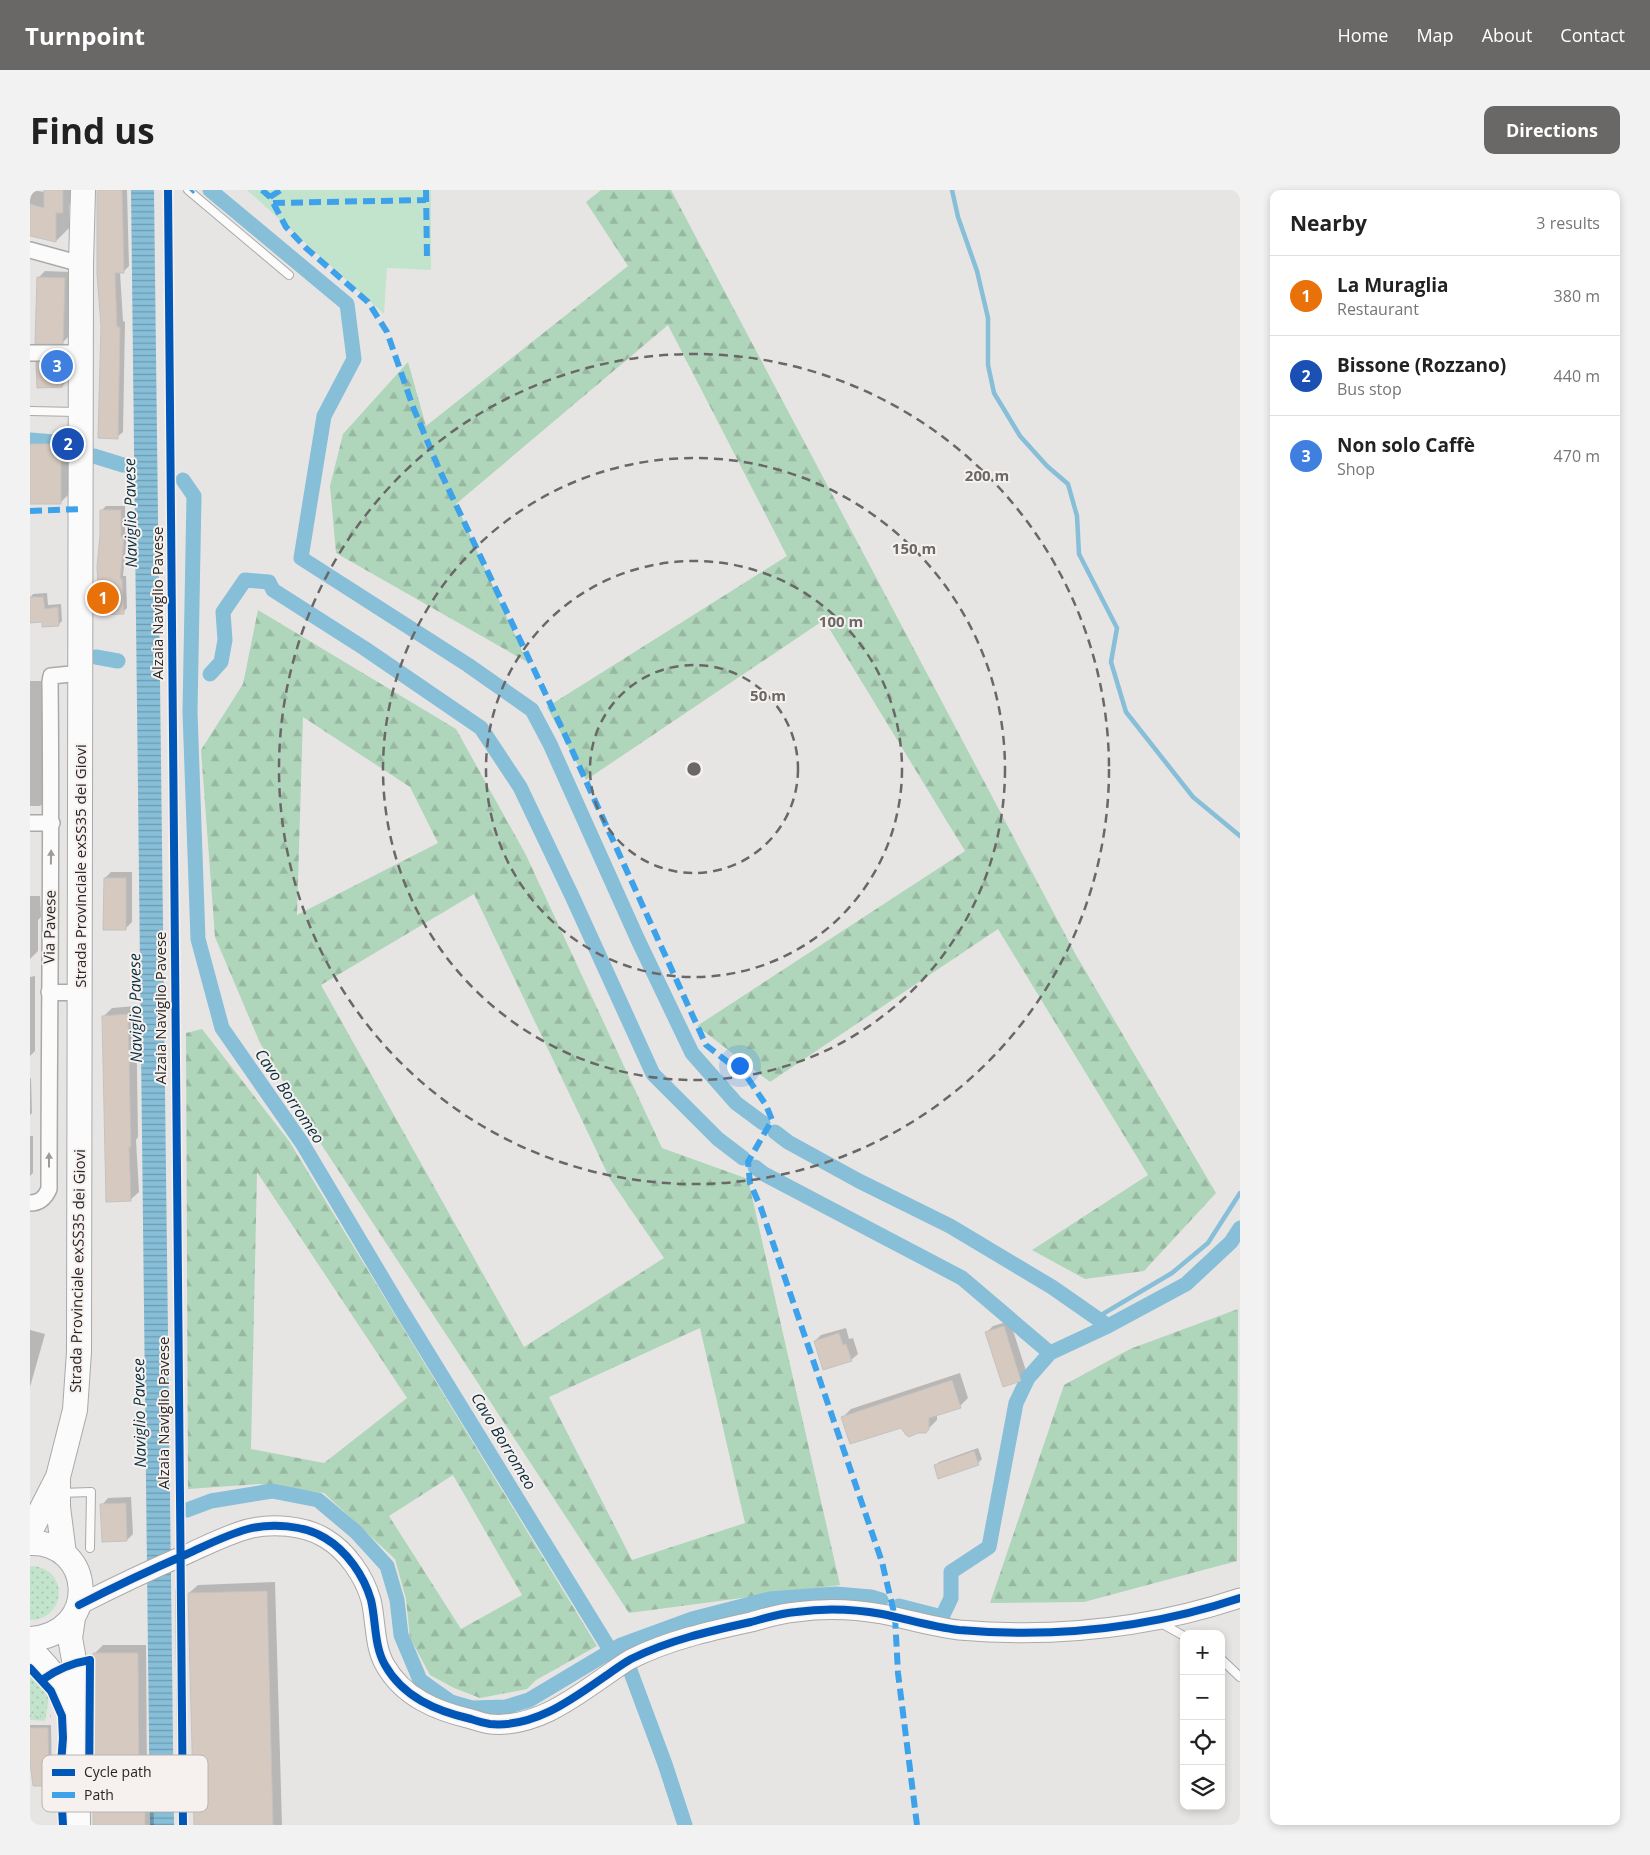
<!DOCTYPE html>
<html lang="en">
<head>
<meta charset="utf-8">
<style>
  :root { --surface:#fff; --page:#f2f2f2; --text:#222; --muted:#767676; --line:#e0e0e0; --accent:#6a6867 }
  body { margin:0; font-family:"Open Sans",sans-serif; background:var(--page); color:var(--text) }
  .controls { position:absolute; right:15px; bottom:15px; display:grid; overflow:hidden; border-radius:10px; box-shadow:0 2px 8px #0003 }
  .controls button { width:45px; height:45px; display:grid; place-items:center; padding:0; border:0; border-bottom:1px solid var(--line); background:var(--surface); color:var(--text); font:25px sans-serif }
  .you { position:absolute; left:709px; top:875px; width:18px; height:18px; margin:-12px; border:4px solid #fff; border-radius:50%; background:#1a73e8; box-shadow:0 0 0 8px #1a73e833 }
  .badge { display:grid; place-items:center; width:32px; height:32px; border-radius:50%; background:var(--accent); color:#fff; font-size:16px; font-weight:700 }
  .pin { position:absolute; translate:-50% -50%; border:2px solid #fff; box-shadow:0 1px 5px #0006 }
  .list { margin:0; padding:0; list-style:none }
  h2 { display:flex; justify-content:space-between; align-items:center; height:65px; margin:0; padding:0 20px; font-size:21px }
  h2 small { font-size:16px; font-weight:400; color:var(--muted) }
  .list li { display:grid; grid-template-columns:32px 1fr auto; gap:15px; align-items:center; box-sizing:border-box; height:80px; padding:0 20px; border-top:1px solid var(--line) }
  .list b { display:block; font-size:19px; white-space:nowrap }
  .list p { margin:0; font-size:16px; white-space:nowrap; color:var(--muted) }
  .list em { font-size:16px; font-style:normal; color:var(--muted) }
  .icon { flex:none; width:28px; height:28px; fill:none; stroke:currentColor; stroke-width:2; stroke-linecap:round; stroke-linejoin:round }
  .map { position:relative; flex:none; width:1210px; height:1635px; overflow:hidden; border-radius:10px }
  header { display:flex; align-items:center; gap:30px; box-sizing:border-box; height:70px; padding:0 25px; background:var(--accent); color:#fff }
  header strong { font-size:24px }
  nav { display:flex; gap:28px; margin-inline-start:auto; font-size:18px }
  .intro { display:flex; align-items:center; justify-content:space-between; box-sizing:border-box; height:120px; padding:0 30px }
  h1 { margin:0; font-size:35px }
  .button { padding:12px 22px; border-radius:10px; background:var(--accent); color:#fff; font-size:18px; font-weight:700 }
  main { display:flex; gap:30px; padding:0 30px }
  aside { flex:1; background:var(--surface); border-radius:10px; box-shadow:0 2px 8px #0003 }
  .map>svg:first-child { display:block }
</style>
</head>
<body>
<header>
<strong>Turnpoint</strong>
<nav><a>Home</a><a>Map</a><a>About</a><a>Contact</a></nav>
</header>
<div class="intro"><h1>Find us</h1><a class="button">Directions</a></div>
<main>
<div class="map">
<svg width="1210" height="1635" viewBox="0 0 1210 1635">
  <defs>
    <pattern id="grass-dots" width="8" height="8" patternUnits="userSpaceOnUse" patternTransform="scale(1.25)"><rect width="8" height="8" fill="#c2e4cc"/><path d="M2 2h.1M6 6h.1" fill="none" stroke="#a7c3af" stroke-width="1.8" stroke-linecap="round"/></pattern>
    <pattern id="forest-firs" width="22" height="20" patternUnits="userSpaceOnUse" patternTransform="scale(1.25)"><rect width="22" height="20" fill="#afd5bb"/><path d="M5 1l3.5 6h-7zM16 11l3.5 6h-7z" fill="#97b7a1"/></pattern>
    <pattern id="water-rules" width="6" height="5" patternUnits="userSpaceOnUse" patternTransform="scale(1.25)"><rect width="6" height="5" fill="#87bed8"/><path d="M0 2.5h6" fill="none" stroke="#6e9aaf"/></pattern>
  </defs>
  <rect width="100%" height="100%" fill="#e7e5e3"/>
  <!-- grass -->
  <path fill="url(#grass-dots)" d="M0,1376C39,1376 38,1430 0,1430Z
    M0,1471L22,1488L15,1531L0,1530Z"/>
  <!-- forest -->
  <path fill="url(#forest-firs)" fill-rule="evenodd" d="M571,0H641L1046,765L1186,1003L1114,1081L1055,1089L1002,1060L1118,985L968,739L740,892L667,836L935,661L794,430L556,590L517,517L757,366L638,135L426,314L497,472L306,363L300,296L313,244L378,172L396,236L598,76L556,12Z
    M228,420L426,539L496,665L632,958L718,989L810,1395L599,1423L291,954L230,853L185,747L171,560L213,494ZM273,527L380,597L408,653L267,725ZM444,704L580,989L634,1068L494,1157L291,795ZM670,1138L715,1333L602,1370L519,1207Z
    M172,839L259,951L567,1456L506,1490L497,1499L450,1508L424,1498L400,1485L380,1448L376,1409L365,1369L294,1303L229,1294L158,1299L156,843ZM227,982L377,1208L294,1273L221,1259ZM423,1285L492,1405L431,1439L359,1326Z
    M1208,1119L1207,1371L1054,1412L960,1413L1034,1195L1100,1159Z"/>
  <!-- garden -->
  <path fill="#c2e4cc" d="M217,0H401V80L357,78L354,124Z"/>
  <!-- water -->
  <path fill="url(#water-rules)" d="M101,0H124L144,1635H120Z"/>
  <!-- shadow -->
  <path fill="#0003" d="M0,0L15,2L16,0H45V8L39,15V38L26,51L0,45Z
    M68,0H97L99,76L93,82H90L93,131L95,132L93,242L87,247L72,136Z
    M15,81L41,82L39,146L33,152L8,88Z
    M11,169H35L36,192L32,196L7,173Z
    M0,246H39V304L30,313H0Z
    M76,316H95V343L97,344L93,386H96L97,418L93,422L72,346V320Z
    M17,403L18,415L31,414L32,431L28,435L0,408L3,404Z
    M0,491H14L16,610L10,616H0Z
    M81,682H102V732L96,738L75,688Z
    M0,706H10L11,727L8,730V761L0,769Z
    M5,786V861L0,866V787Z
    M106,816L108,947L106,950L109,1002L100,1010L74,826L82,818Z
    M1,888L2,923L0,925V889Z
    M0,946H3V983L0,986Z
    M980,1131L997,1184L991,1190L957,1142L963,1136Z
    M816,1138L819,1149L823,1148L828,1164L821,1170L785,1151L791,1145Z
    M0,1140L15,1144L0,1197Z
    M930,1183L938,1208L930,1216L907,1224V1230L896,1241L813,1227L821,1219Z
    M948,1258L952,1269L948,1273L909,1287L905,1276L909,1272Z
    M101,1307L103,1344L97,1350L72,1315L78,1308Z
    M245,1392L252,1635H165L159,1403L168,1395Z
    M73,1455H116L117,1591L109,1600L64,1464Z
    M0,1535H21L22,1591L18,1594L0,1571Z
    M73,1604H123L124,1635H64V1613Z"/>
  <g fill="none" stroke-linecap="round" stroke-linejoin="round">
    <!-- stream -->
    <path stroke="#87bed8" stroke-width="4.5" d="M922,0L928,27L947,81L958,128V175L964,203L990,246L1017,276L1038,294L1047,326L1049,364L1087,438L1081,472L1096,522L1163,607L1210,646
      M1066,1128L1142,1083L1178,1053L1210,1003"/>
    <!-- canal -->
    <path stroke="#87bed8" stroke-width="15" d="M180,0L317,114L324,169L294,226L271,368L438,475L502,520L520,554L608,750L662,863L706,913L733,933
      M0,250L37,253
      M64,266L93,275
      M153,290L164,306L160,522L168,749L192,838L272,953L369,1116L585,1468
      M66,467L88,471
      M180,484L191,472L195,450L193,422L215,390L239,392L243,400L334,458L451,538L490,597L542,706L623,884L688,949L713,968
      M745,942L758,952L829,991L920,1036L1022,1097L1078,1136
      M725,977L734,984L932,1088L1020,1163
      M157,1320L181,1311L242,1301L288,1310L326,1342L357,1376L367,1410L371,1445L390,1490L421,1512L442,1518L476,1517L499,1510L591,1455L662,1429L740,1409L806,1404L841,1407L851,1410
      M869,1416L912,1427L921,1408V1382L959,1357L986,1213L998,1188L1020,1163L1078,1136L1156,1094L1201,1052L1210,1038
      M600,1480L635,1574L655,1635"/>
  </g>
  <!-- building -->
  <path fill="#d6cac0" stroke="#c4c2c1" d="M14,0H33V23H26V52L0,46V14L14,18Z
    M67,0H92L94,83H85L87,137H90L88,249L68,248L71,136L67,84Z
    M7,87L35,88L33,154H5Z
    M6,172H31L32,197L7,198Z
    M0,254H31V314H0Z
    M70,320H91V347H94L90,389H92L94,424L70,425L67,377L70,345Z
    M0,407H13L15,419L28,417L29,436L12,437V432L0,433Z
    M74,688H96V740H73Z
    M98,824L101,957H99L101,1011L76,1012L72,826Z
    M974,1136L991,1191L973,1197L955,1142Z
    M809,1143L813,1155L816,1154L822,1171L793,1180L784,1151Z
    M922,1190L931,1218L899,1228V1239L896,1243H888L879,1247L876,1245L871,1238L820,1254L811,1227Z
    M944,1261L949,1275L908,1289L904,1275Z
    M96,1313L97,1351L72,1352L70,1314Z
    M237,1401L243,1635H164L158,1403Z
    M63,1463H108L109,1601H64Z
    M0,1538H18L19,1596H3L0,1572Z
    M63,1613H115V1635H63Z"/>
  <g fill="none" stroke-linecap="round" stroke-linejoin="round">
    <defs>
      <path id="service" d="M158,0L259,85
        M0,221L47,222
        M30,1303L61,1302L60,1358
        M150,1401L153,1635
        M1129,1432L1154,1446
        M1191,1469L1210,1487
        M50,1607H153"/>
      <path id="minor" d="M0,60L51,74
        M0,163H52
        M0,633H22
        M19,802L51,803
        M0,1013C10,1013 15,1008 19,999C19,830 22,661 20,492L21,486L51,483"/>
      <path id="tertiary" d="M49,1415C84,1397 120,1380 157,1364C177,1355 196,1345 218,1339C241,1333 274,1335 295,1348C317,1361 334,1386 341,1410C346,1431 344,1456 355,1475C373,1507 406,1521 441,1529C447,1531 454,1533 460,1534C503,1538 540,1511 574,1487C583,1481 592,1474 601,1469C639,1450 680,1441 721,1432C736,1428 751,1423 766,1422C794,1418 824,1419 852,1424C877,1429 903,1437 929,1440C1024,1448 1120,1438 1210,1408"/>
      <path id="primary" d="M28,1291V1317L34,1364
        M0,1342L28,1287L45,1220L49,1162L51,74L53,0
        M0,1353C64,1351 71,1444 0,1449
        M43,1428L40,1448L49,1497L50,1528L47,1548L48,1635
        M0,1459C23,1482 35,1496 43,1529"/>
    </defs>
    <!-- service casing -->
    <use href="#service" stroke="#aaa9a8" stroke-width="10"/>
    <!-- minor casing -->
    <use href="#minor" stroke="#aaa9a8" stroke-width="18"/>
    <!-- tertiary casing -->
    <use href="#tertiary" stroke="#aaa9a8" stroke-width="21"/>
    <!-- primary casing -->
    <use href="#primary" stroke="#aaa9a8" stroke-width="26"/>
    <!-- path -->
    <path stroke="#c7c6c5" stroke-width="2.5" stroke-dasharray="1 4" stroke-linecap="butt" d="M0,1526H23"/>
    <!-- service -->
    <use href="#service" stroke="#fbfbfb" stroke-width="8"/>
    <!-- minor -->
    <use href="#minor" stroke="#fbfbfb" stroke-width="15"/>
    <!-- tertiary -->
    <use href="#tertiary" stroke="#fbfbfb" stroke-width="19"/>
    <!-- primary -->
    <use href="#primary" stroke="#fbfbfb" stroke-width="24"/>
    <!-- quiet -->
    <path stroke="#3ea2eb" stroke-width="6" stroke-dasharray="12 6" stroke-linecap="butt" d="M232,0L240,7L256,37L276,58L338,112L357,142L383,217L409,279L536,547L676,855L717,887L736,915L742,930L718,972L720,993L731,1018L852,1372L865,1427L868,1483L887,1635
      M396,0L397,70
      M161,2L163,0
      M240,7L251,0
      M243,13L396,10
      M0,321L52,319"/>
    <defs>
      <path id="cycleway" d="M138,0L153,1635
        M49,1415C84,1397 120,1380 157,1364C177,1355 196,1345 218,1339C241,1333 274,1335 295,1348C317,1361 334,1386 341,1410C346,1431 344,1456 355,1475C373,1507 406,1521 441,1529C447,1531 454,1533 460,1534C503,1538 540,1511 574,1487C583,1481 592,1474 601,1469C639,1450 680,1441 721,1432C736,1428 751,1423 766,1422C794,1418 824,1419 852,1424C877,1429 903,1437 929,1440C1024,1448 1120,1438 1210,1408
        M0,1478L21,1501L32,1526L33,1548L30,1587L33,1635
        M12,1490C27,1479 42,1473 60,1470L59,1607H153"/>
    </defs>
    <!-- cycleway casing -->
    <use href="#cycleway" stroke="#f6f1ee" stroke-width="11"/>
    <!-- cycleway -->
    <use href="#cycleway" stroke="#0057b8" stroke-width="8"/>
  </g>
  <!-- one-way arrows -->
  <defs><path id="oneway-solid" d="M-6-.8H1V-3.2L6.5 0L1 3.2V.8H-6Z" transform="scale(1.25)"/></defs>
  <g fill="#9c9b9a">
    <use href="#oneway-solid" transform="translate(21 667) rotate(-89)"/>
    <use href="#oneway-solid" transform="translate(19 970) rotate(-90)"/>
  </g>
  <!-- distance rings -->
  <g fill="none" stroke="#6a6867" stroke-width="2.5" stroke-dasharray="9 6">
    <circle cx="664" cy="579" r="104"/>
    <circle cx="664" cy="579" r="208"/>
    <circle cx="664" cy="579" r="311"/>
    <circle cx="664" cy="579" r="415"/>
  </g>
  <g text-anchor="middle" stroke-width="4" stroke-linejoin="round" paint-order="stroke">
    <!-- street labels -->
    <g font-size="15" fill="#272524" stroke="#f6f1ee">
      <text transform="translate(128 413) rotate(-90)" y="5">Alzaia Naviglio Pavese</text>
      <text transform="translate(51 676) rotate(-90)" y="5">Strada Provinciale exSS35 dei Giovi</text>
      <text transform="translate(20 737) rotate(-89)" y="5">Via Pavese</text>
      <text transform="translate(131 818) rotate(-90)" y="5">Alzaia Naviglio Pavese</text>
      <text transform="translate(48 1081) rotate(-89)" y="5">Strada Provinciale exSS35 dei Giovi</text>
      <text transform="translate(134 1223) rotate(-90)" y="5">Alzaia Naviglio Pavese</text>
    </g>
    <!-- water labels -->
    <g font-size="16" font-style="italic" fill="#092e3f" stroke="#f6f1ee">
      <text transform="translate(100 323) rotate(-91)" y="6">Naviglio Pavese</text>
      <text transform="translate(105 818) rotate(-91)" y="6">Naviglio Pavese</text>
      <text transform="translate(260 906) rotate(56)" y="6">Cavo Borromeo</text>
      <text transform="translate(109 1223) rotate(-91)" y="6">Naviglio Pavese</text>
      <text transform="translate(474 1251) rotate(59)" y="6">Cavo Borromeo</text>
    </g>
  </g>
  <!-- legend -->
  <rect x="12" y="1565" width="166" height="57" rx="8" fill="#f6f1ee" stroke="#b8b4b1" stroke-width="1"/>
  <rect x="22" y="1579" width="23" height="7" fill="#0057b8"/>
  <rect x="22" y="1602" width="23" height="6" fill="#3ea2eb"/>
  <g font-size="14" fill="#272524">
    <text x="54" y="1587">Cycle path</text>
    <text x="54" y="1610">Path</text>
  </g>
  <circle cx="664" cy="579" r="8" fill="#6a6867" stroke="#f6f1ee" stroke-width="2.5"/>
  <g font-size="15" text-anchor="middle" font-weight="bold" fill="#6a6867" stroke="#f6f1ee" stroke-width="4" stroke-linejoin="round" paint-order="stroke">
    <text x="957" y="291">200 m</text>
    <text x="884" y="364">150 m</text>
    <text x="811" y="437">100 m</text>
    <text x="738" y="511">50 m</text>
  </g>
</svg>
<div class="controls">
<button>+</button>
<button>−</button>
<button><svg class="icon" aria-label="locate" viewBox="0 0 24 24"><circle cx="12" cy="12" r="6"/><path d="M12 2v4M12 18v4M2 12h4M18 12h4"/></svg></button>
<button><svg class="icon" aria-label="layers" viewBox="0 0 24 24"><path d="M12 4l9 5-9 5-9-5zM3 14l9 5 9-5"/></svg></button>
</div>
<div class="you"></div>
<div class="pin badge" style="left:73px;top:408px;background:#e8710a">1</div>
<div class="pin badge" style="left:38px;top:254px;background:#1a4fb4">2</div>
<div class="pin badge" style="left:27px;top:176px;background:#3f7fe0">3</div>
</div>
<aside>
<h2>Nearby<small>3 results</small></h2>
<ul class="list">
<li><span class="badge" style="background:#e8710a">1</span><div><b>La Muraglia</b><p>Restaurant</p></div><em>380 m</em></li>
<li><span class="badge" style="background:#1a4fb4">2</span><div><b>Bissone (Rozzano)</b><p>Bus stop</p></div><em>440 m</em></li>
<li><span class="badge" style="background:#3f7fe0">3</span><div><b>Non solo Caffè</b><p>Shop</p></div><em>470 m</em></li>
</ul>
</aside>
</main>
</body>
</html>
